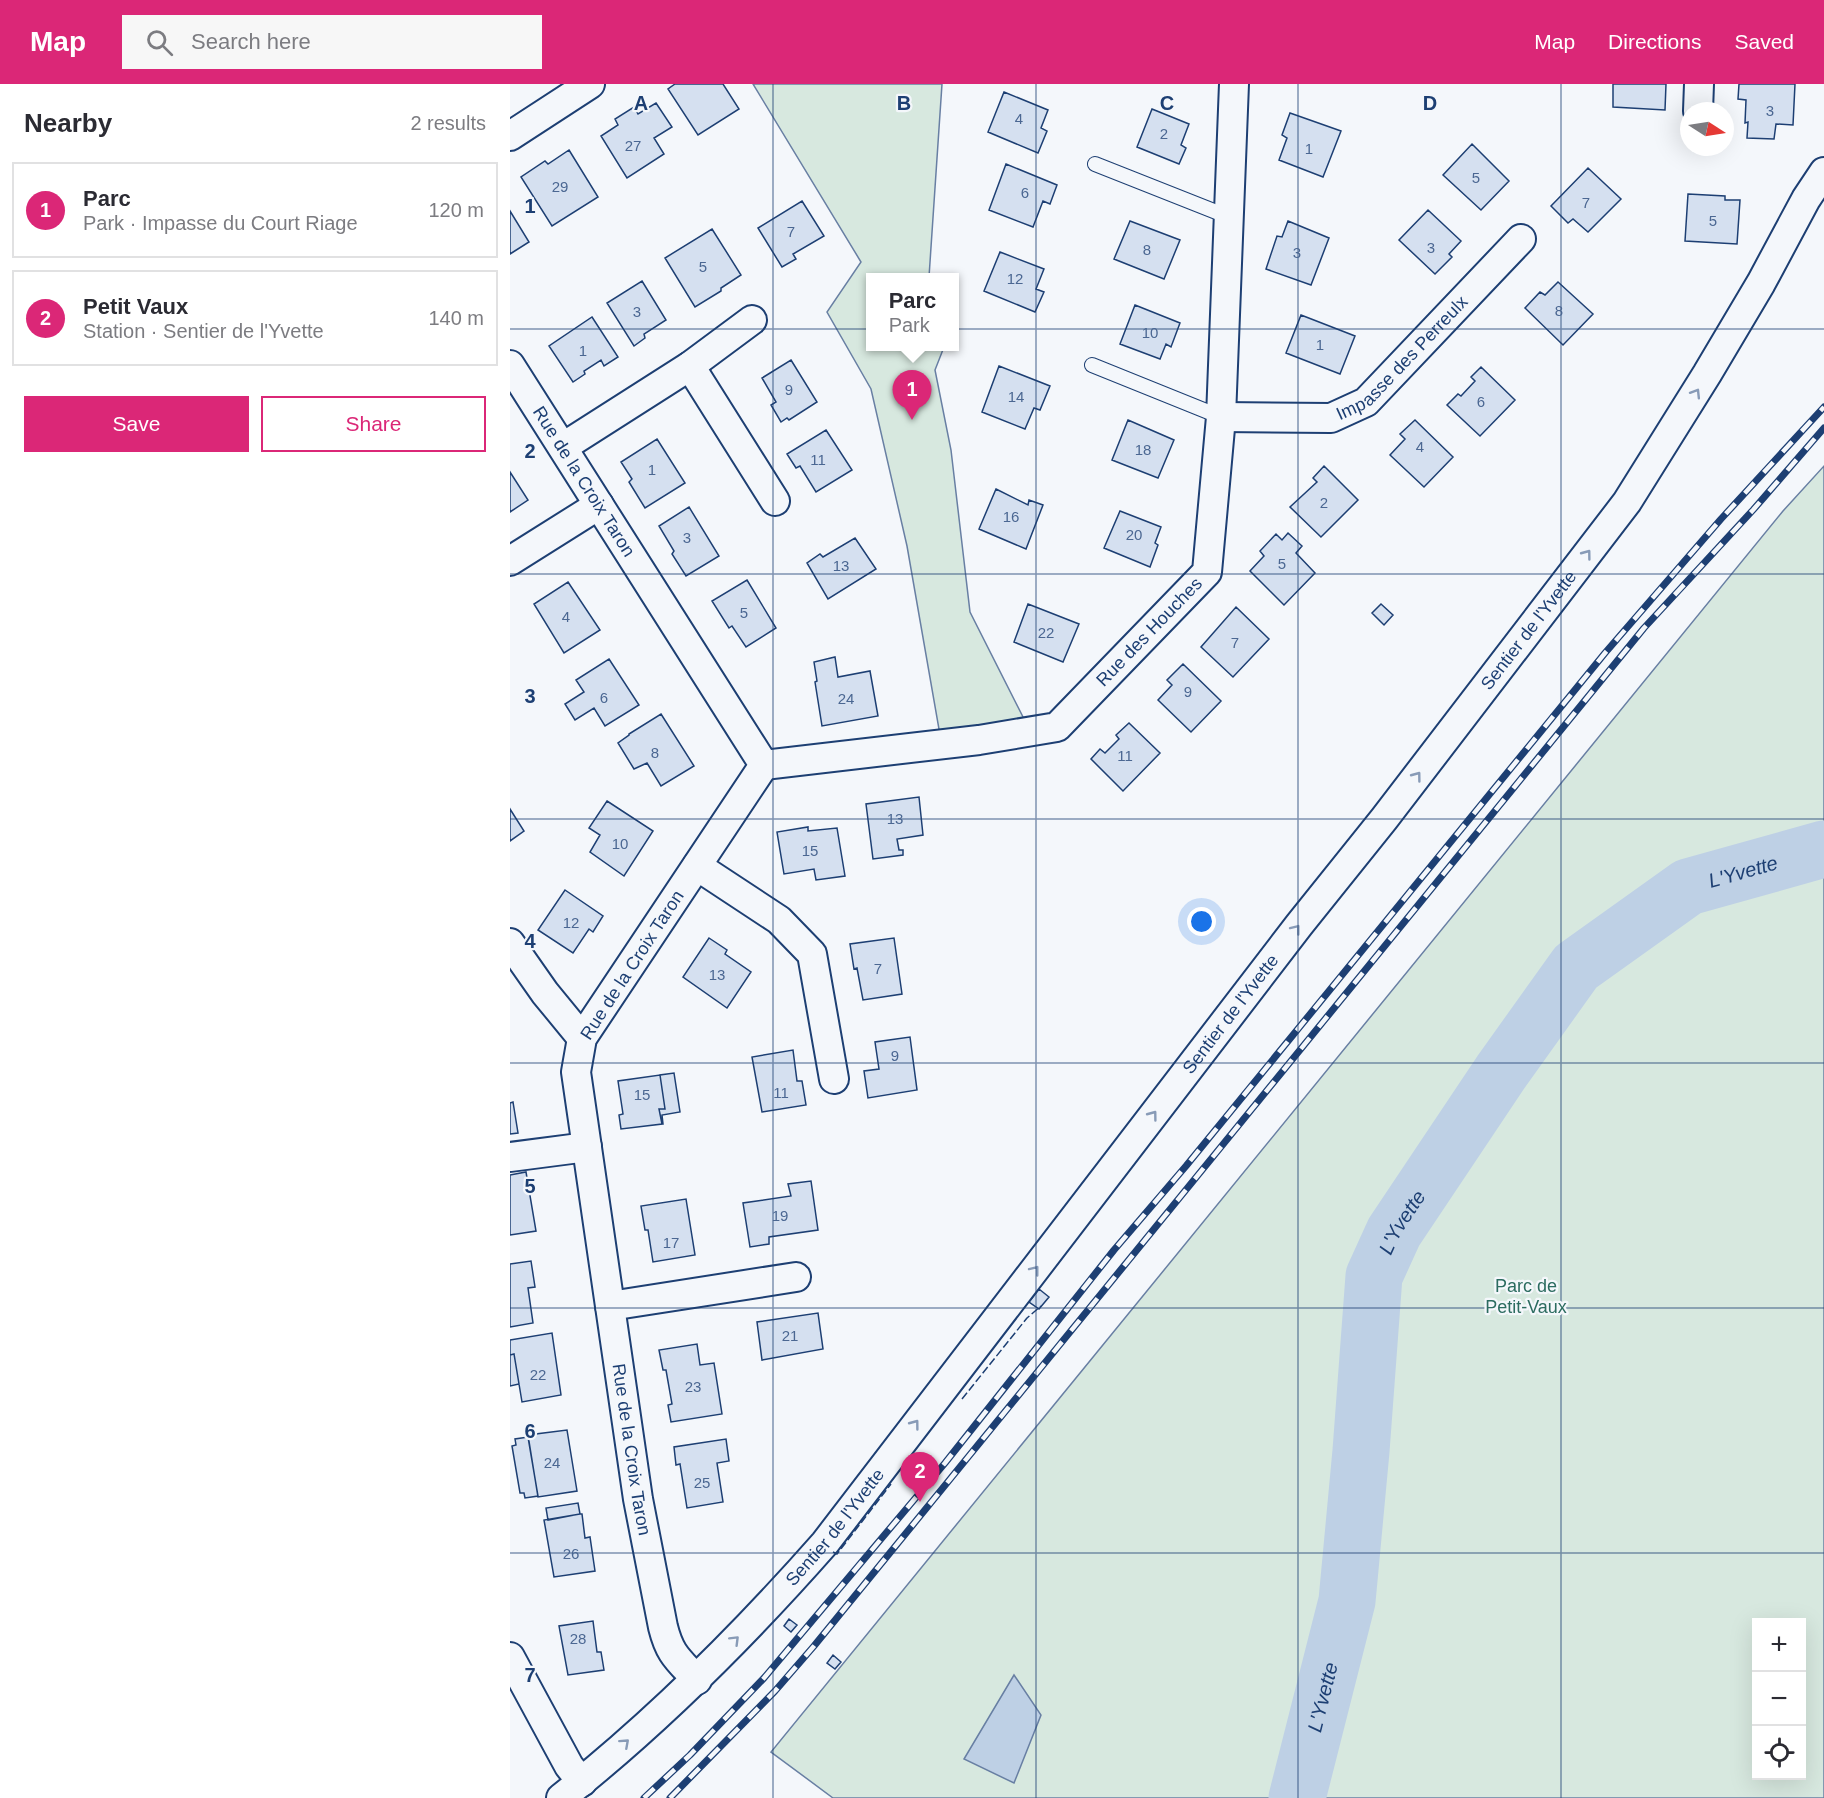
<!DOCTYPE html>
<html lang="en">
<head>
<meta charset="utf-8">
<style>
  :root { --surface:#fff; --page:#f7f7f7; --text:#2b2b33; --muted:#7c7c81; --line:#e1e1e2; --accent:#db2777 }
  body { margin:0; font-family:Helvetica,sans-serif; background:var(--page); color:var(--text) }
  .controls { position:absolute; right:18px; bottom:18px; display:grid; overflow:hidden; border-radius:0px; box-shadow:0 6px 24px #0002 }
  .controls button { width:54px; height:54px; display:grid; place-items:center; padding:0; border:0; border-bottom:2px solid var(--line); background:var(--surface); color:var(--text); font:30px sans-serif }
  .compass { position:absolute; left:1170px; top:18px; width:54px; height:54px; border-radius:50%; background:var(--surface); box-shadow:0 6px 24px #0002; rotate:102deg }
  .you { position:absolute; left:692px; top:838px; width:21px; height:21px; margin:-15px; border:4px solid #fff; border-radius:50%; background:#1a73e8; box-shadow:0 0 0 9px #1a73e833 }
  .badge { display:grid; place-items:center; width:39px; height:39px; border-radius:50%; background:var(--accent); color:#fff; font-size:20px; font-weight:700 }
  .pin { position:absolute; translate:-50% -50px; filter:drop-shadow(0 2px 3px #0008) }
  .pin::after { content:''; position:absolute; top:32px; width:21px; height:18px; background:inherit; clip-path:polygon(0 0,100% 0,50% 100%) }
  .popup { position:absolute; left:356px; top:189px; width:93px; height:78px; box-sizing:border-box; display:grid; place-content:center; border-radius:0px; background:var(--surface); filter:drop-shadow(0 2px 4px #0005); font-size:20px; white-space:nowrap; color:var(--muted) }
  .popup b { font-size:22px; color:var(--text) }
  .popup::after { content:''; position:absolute; left:50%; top:100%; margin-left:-12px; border:12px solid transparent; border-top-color:var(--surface) }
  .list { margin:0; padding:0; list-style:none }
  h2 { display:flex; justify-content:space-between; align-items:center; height:78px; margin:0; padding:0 24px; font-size:26px }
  h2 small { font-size:20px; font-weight:400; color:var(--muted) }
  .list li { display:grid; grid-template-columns:39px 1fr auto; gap:18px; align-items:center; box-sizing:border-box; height:96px; margin:0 12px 12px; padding:0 12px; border:2px solid var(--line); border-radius:0px }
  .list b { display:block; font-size:22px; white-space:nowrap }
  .list p { margin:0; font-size:20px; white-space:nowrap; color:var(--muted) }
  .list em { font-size:20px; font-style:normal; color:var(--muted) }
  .actions { display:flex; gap:12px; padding:18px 24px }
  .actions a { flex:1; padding:14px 0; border:2px solid var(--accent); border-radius:0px; text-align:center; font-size:21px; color:var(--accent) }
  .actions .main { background:var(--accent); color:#fff }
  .icon { flex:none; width:33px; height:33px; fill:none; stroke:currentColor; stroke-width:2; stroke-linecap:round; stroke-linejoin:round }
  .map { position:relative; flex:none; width:1314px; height:1714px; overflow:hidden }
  header { display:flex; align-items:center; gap:36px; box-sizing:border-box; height:84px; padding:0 30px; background:var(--accent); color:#fff }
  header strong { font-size:28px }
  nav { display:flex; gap:33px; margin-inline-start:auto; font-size:21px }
  .search { width:420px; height:54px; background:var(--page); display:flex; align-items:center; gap:15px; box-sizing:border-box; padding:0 21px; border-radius:0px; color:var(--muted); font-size:22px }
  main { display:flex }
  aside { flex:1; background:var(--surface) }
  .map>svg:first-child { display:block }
</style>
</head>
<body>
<header>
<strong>Map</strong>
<div class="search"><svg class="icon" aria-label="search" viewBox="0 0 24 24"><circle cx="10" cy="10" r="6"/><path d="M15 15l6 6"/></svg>Search here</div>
<nav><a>Map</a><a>Directions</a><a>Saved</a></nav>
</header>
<main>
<aside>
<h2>Nearby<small>2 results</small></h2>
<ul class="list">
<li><span class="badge">1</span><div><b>Parc</b><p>Park · Impasse du Court Riage</p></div><em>120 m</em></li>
<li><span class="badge">2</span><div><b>Petit Vaux</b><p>Station · Sentier de l'Yvette</p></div><em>140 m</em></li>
</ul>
<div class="actions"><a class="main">Save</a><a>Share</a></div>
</aside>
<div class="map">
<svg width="1314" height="1714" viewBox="0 0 1314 1714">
  <rect width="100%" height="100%" fill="#f4f7fb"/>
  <!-- green -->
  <path fill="#d7e8df" stroke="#687fa3" stroke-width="1.5" fill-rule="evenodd" d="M243,0H432L419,193L360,194V262L434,263L425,286L441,366L460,528L515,637L430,651L397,462L361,305L317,228L351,178Z
    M1314,382V1714H323L261,1668L1273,427ZM1246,1538H1292V1692H1246Z"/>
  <!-- water -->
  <path fill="#bed0e5" stroke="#687fa3" stroke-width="1.5" d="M504,1591L531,1631L504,1699L454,1675Z"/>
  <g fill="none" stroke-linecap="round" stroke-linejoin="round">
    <!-- river -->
    <path stroke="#bed0e5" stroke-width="57" id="s1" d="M787,1714L837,1517L851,1367L864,1192L884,1148L991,988L1066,883L1178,803L1314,765"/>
  </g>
  <!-- building -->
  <path fill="#d5e0f0" stroke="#1d3f73" stroke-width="1.5" d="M165,0H213L229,25L188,51L158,5Z
    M1103,0H1156L1155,26L1103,23Z
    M1229,0H1285L1283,41L1266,40L1264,55L1237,54L1238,38L1235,39L1236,16L1228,15Z
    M494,8L538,26L531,44L537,47L528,69L478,48Z
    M146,19L162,43L144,54L154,70L117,94L91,52L108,41L105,35L124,23L128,30Z
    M642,25L679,40L671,61L676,64L669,80L627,63Z
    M780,29L831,47L813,93L769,76L777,54L772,51Z
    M962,60L999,97L971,126L933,91Z
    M59,66L88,113L42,142L11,93L35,77L38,80Z
    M496,80L547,101L540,120L533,117L523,143L479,126Z
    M1078,84L1111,115L1078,148L1063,135L1058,139L1041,122Z
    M1178,110L1215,112V116H1230L1227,160L1175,157Z
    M292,117L314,152L283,170L286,175L272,183L248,144Z
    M918,126L951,157L939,170L942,173L925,190L889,156Z
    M0,127L19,158L0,170Z
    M620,137L670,156L654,195L604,175Z
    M778,137L819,154L801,201L756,185L767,152L772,153Z
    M202,145L231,191L211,204V207L185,223L155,174Z
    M490,168L534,185L526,205L534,208L525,228L474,207Z
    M132,197L156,236L134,250L135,254L124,262L97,219Z
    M1048,198L1083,230L1053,261L1015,224L1030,208L1035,211Z
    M625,221L670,239L661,263L656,260L650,275L610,260Z
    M791,231L845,252L830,290L776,269Z
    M82,233L108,273L94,282L91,276L74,287L75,290L63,298L39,262Z
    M281,276L307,318L279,336L277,334L271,338L261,321L266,318L252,294Z
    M489,282L540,302L530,326L524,324L515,345L472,328Z
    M971,283L1005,316L970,352L937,321L948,310L951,312L965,297L961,293Z
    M618,336L664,356L648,394L602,376Z
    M905,336L943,373L914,403L880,371L895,355L890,350Z
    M316,346L342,386L306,408L290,382L286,384L277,370Z
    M147,355L175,399L135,424L119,398L122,395L111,378Z
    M814,382L848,416L811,453L780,423L807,398L803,394Z
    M0,388L18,416L0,428Z
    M486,405L518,421L519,416L533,421L516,465L469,445Z
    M179,423L209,472L176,492L162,470L164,467L149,442Z
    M610,427L651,443L645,459L648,461L640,483L594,464Z
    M778,449L792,462L786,469L805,489L774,521L740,487L754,472L750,467L766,450L772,456Z
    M345,454L366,485L318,515L297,479L310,470L313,473Z
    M237,496L266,544L236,563L222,542L219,544L202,517Z
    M58,498L90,546L54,569L24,520Z
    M518,520L569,540L553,578L504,558Z
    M871,520L883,531L874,541L862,529Z
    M726,523L759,555L723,593L691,563Z
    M325,573L328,593L360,587L368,632L312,642L305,598L307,597L304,578Z
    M99,575L129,621L95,642L84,624L65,636L55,620L74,608L66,596Z
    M673,580L711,617L681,648L648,616L662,601L657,596Z
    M151,630L184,682L151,702L137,679L124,685L108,659L119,651V650Z
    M619,639L650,669L613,707L581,675L590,665L595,669L609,655L606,651Z
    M409,713L413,751L387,755L389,766H393V771L363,775L356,720Z
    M97,717L143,747L114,792L80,768L90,751L79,744Z
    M0,725L14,747L0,757Z
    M298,743V747L327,744L335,792L306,796L304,785L274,790L267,748Z
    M55,806L93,832L83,848L79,845L63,869L28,846Z
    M199,854L217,866L215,870L241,888L217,924L173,893Z
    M384,854L392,910L353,916L347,884L344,885L340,860Z
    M400,953L407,1006L358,1014L354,987L369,985L365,958Z
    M283,966L287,997H292L296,1021L252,1028L242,973Z
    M164,989L170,1028L152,1031L153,1040H152L149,1025H155L150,991Z
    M150,991L155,1025H149L152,1040L111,1045L109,1031L113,1030L108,997Z
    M3,1018L8,1049L0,1050V1019Z
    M16,1088L26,1147L0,1151V1091Z
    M301,1097L308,1146L259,1153V1160L240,1163L233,1119L281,1112L278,1100Z
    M176,1115L185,1171L143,1178L138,1146H135L131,1122Z
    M21,1177L25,1203L18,1204L23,1239L0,1243V1180Z
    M529,1205L539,1213L529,1225L519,1218Z
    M308,1229L313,1265L252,1276L247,1238Z
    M42,1249L51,1311L12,1318L4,1270L0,1271V1256Z
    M187,1260L190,1281L204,1279L212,1330L161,1338L158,1321L162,1320L156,1286H153L149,1266Z
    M4,1270L9,1300L0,1302V1271Z
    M57,1346L67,1407L28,1413L18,1351Z
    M18,1353L28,1412L15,1414L14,1409H10L2,1362L6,1361L5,1355Z
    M216,1355L219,1377L207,1379L213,1418L177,1424L170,1380L166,1381L164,1363Z
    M68,1419L70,1430L38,1436L36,1424Z
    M70,1430H72L75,1454L80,1453L85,1487L44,1493L34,1436Z
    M279,1535L287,1541L281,1548L274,1542Z
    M83,1537L87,1568H91L94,1586L58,1591L49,1542Z
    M323,1571L331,1578L325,1585L317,1579Z"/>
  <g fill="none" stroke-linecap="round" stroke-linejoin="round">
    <defs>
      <path id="service" d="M585,80L719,133
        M582,281L711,333"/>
      <g id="minor">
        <path d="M1188,27L1189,0"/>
        <path d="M0,52L80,0"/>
        <path id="s2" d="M0,281L254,681L72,954L66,988L128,1415L153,1543C160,1571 168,1575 187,1596"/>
        <path d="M180,282L265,417"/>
        <path id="s3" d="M711,333L821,334L856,318L1011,155"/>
        <path d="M53,363L180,282L242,236"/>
        <path d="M0,477L89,421"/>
        <path id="s4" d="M254,681L469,656L547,643L697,488L711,333L724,0"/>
        <path d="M187,782L269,836L302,870L324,995"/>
        <path d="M0,859L35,909L72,954"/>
        <path d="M0,1073L77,1063"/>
        <path d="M100,1222L286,1193"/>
        <path d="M0,1573L59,1682L72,1698"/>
        <path id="s5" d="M51,1714C147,1638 234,1551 315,1459L789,841L874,735L1117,418L1197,290L1251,199L1296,115L1314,88"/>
      </g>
    </defs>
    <!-- service casing -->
    <use href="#service" stroke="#1d3f73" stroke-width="16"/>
    <!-- minor casing -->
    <use href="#minor" stroke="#1d3f73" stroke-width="32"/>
    <!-- service -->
    <use href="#service" stroke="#f4f7fb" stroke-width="14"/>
    <!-- minor -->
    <use href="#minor" stroke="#f4f7fb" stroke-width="28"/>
    <defs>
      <path id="rail" d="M134,1714L180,1671L254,1594L435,1379L604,1166L676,1082L1095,569L1211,435L1314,323
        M160,1714L265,1607L304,1562L1134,544L1243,426L1314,344"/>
    </defs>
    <!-- rail casing -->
    <use href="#rail" stroke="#1d3f73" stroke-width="7"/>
    <!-- rail -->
    <use href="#rail" stroke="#f4f7fb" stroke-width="4.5" stroke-dasharray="14" stroke-linecap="butt"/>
    <!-- fence -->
    <path stroke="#1d3f73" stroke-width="1.5" stroke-dasharray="8 3" stroke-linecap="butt" d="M452,1315L517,1234L531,1222
      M323,1468L327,1470L381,1400"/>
  </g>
  <!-- one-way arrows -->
  <defs><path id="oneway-chevron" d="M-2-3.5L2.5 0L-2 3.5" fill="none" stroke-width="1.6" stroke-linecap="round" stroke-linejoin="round" transform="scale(1.5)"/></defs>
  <g stroke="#889bb7">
    <use href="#oneway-chevron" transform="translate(1186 309) rotate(-58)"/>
    <use href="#oneway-chevron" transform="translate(1077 470) rotate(-53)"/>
    <use href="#oneway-chevron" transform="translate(907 692) rotate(-53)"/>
    <use href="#oneway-chevron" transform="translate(786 845) rotate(-52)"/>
    <use href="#oneway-chevron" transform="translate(643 1031) rotate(-53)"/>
    <use href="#oneway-chevron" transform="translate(525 1186) rotate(-52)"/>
    <use href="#oneway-chevron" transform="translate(405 1340) rotate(-53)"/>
    <use href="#oneway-chevron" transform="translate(225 1556) rotate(-45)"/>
    <use href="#oneway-chevron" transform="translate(115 1659) rotate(-42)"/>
  </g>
  <!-- grid -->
  <path fill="none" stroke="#1d3f73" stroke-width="1.5" stroke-opacity="0.55" d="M263,0V1714M526,0V1714M788,0V1714M1051,0V1714M0,245H1314M0,490H1314M0,735H1314M0,979H1314M0,1224H1314M0,1469H1314"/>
  <g text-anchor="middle" stroke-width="4.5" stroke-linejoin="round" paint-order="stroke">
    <!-- number labels -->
    <g font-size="15" fill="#4b6792">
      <text x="1260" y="32">3</text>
      <text x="509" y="40">4</text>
      <text x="654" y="55">2</text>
      <text x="123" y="67">27</text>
      <text x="799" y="70">1</text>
      <text x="966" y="99">5</text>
      <text x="50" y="108">29</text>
      <text x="515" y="114">6</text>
      <text x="1076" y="124">7</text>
      <text x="1203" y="142">5</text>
      <text x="281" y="153">7</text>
      <text x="921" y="169">3</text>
      <text x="637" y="171">8</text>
      <text x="787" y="174">3</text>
      <text x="193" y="188">5</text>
      <text x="505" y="200">12</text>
      <text x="1049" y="232">8</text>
      <text x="127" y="233">3</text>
      <text x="640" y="254">10</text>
      <text x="810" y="266">1</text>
      <text x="73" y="272">1</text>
      <text x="279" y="311">9</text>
      <text x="506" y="318">14</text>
      <text x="971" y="323">6</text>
      <text x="910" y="368">4</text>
      <text x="633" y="371">18</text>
      <text x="308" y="381">11</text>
      <text x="142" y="391">1</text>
      <text x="814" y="424">2</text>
      <text x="501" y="438">16</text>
      <text x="624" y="456">20</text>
      <text x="177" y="459">3</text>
      <text x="772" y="485">5</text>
      <text x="331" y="487">13</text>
      <text x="234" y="534">5</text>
      <text x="56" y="538">4</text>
      <text x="536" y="554">22</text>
      <text x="725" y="564">7</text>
      <text x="678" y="613">9</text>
      <text x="94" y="619">6</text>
      <text x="336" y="620">24</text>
      <text x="145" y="674">8</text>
      <text x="615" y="677">11</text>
      <text x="385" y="740">13</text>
      <text x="110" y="765">10</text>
      <text x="300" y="772">15</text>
      <text x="61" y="844">12</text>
      <text x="368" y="890">7</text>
      <text x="207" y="896">13</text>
      <text x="385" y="977">9</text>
      <text x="271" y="1014">11</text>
      <text x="132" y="1016">15</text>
      <text x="270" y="1137">19</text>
      <text x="161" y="1164">17</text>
      <text x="280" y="1257">21</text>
      <text x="28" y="1296">22</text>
      <text x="183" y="1308">23</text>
      <text x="42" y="1384">24</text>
      <text x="192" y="1404">25</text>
      <text x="61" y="1475">26</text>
      <text x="68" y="1560">28</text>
    </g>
    <!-- street labels -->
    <g font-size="18" fill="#1d3f73" stroke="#f4f7fb">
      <text dy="6" stroke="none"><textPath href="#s3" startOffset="204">Impasse des Perreulx</textPath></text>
      <text dy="6" stroke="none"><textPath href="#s2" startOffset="138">Rue de la Croix Taron</textPath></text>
      <text dy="6" stroke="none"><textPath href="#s5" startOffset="1520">Sentier de l'Yvette</textPath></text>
      <text dy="6" stroke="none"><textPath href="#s4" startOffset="428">Rue des Houches</textPath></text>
      <text transform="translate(122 881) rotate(-57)" y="6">Rue de la Croix Taron</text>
      <text dy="6" stroke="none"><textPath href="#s5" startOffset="1034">Sentier de l'Yvette</textPath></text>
      <text dy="6" stroke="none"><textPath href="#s2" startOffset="1218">Rue de la Croix Taron</textPath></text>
      <text dy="6" stroke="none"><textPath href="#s5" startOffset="386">Sentier de l'Yvette</textPath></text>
    </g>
    <!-- park labels -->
    <g font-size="18" fill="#2c6c60" stroke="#f4f7fb">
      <text x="1016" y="1208">Parc de<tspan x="1016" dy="21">Petit-Vaux</tspan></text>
    </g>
    <!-- water labels -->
    <g font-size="20" font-style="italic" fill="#1d3f73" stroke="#f4f7fb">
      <text dy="7" stroke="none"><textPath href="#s1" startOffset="1094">L'Yvette</textPath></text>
      <text dy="7" stroke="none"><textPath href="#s1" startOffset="590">L'Yvette</textPath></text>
      <text dy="7" stroke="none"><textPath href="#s1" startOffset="104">L'Yvette</textPath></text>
    </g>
  </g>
  <g font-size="20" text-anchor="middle" font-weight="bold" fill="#1d3f73" stroke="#f4f7fb" stroke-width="4.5" stroke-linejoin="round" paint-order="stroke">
    <text x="131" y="26">A</text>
    <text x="394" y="26">B</text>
    <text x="657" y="26">C</text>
    <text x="920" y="26">D</text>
    <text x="20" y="129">1</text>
    <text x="20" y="374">2</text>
    <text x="20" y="619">3</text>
    <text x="20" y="864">4</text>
    <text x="20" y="1109">5</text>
    <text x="20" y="1354">6</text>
    <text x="20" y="1598">7</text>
  </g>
</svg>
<div class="controls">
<button>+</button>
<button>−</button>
<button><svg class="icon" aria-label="locate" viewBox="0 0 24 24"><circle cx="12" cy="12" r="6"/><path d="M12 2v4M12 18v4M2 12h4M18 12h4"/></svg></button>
</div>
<svg class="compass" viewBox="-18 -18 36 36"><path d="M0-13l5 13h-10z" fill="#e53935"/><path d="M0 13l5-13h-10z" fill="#7c7c81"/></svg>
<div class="you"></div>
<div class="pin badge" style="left:402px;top:336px">1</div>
<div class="popup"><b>Parc</b>Park</div>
<div class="pin badge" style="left:410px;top:1418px">2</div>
</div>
</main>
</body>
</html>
